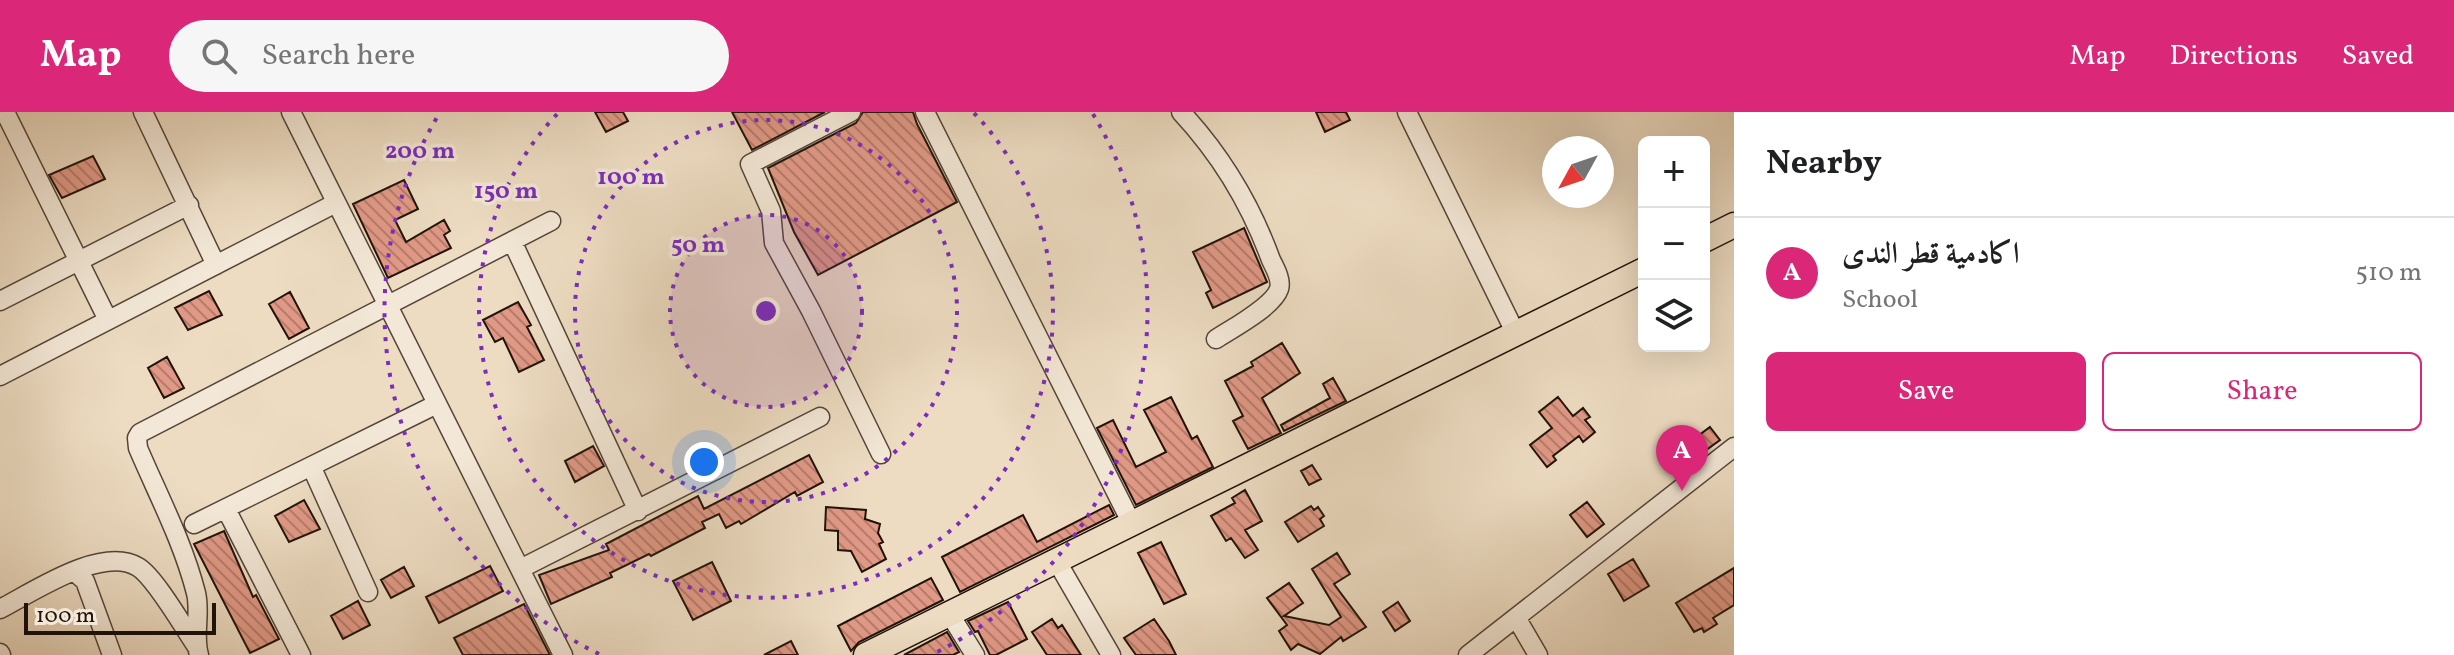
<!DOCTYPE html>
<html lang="en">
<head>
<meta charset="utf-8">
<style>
  :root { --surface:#fff; --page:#f6f6f6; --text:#202124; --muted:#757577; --line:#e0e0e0; --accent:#db2777 }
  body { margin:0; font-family:Vollkorn,Amiri,serif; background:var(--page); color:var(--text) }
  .controls { position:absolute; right:24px; top:24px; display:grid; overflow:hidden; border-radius:12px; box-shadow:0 8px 32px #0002 }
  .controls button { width:72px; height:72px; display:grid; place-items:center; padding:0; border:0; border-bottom:2px solid var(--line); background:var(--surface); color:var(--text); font:40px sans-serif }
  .compass { position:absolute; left:1542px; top:24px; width:72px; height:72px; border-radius:50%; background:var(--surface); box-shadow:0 8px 32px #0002; rotate:230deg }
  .scale { position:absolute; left:24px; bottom:20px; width:192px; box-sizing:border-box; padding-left:8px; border:4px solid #21130a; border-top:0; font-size:22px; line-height:28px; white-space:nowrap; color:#21130a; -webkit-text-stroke:6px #f3e8d7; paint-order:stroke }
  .you { position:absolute; left:704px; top:350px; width:28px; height:28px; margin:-20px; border:6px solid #fff; border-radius:50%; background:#1a73e8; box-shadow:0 0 0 12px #1a73e833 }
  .badge { display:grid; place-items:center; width:52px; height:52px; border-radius:50%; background:var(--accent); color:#fff; font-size:26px; font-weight:700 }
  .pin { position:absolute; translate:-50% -66px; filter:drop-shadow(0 2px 4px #0008) }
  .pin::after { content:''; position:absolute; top:42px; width:28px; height:24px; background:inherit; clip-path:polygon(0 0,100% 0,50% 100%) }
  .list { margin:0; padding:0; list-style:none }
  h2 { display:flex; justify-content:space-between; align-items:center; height:104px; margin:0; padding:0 32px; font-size:34px }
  h2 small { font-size:26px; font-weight:400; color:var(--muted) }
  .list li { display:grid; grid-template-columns:52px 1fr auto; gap:24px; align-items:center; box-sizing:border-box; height:112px; padding:0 32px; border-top:2px solid var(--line) }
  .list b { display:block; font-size:30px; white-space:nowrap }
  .list p { margin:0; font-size:26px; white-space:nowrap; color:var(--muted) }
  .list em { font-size:26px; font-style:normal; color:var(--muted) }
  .actions { display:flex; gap:16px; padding:24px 32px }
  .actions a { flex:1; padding:18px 0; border:2px solid var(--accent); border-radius:12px; text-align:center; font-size:28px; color:var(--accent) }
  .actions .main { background:var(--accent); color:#fff }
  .icon { flex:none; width:44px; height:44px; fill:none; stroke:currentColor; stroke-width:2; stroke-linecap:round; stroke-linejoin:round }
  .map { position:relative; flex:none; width:1734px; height:543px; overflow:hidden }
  header { display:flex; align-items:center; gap:48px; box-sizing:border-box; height:112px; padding:0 40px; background:var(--accent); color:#fff }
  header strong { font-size:38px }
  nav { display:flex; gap:44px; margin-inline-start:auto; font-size:28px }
  .search { width:560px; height:72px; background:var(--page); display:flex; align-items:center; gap:20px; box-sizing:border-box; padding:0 28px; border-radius:44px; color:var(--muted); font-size:30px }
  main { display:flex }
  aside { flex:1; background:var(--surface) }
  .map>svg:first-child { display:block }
</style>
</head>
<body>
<header>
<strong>Map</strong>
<div class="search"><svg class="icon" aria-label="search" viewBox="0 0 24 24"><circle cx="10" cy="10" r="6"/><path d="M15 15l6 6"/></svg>Search here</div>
<nav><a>Map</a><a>Directions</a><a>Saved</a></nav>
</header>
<main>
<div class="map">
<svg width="1734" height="543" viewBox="0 0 1734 543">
  <defs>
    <pattern id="building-back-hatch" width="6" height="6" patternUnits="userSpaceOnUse" patternTransform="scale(2)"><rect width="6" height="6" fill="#e09986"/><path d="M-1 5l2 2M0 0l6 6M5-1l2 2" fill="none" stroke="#b57c6c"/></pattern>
  </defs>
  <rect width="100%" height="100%" fill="#eddcc2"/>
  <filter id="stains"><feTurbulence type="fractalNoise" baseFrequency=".0025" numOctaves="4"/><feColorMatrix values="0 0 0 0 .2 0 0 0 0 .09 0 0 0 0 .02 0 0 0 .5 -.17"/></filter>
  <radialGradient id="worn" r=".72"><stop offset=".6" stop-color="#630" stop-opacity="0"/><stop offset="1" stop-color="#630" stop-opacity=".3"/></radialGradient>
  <!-- building -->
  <path fill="url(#building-back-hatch)" stroke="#21130a" stroke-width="2" d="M595,0H623L628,9L606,20Z
    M732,0H825L752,38Z
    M863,0H913L917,12L957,90L818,163L794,120L768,56L856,11Z
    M1316,0H1346L1350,8L1325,20Z
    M93,44L105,67L62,86L49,63Z
    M404,68L418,97L395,108L406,130L444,108L450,119L444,123L451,136L388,166L353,92Z
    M1244,116L1267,170L1213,196L1206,181L1211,178L1193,140Z
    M209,179L222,203L188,218L175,196Z
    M290,180L309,216L289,227L269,192Z
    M518,190L531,213L527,215L544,248L519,260L503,226L495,230L483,208Z
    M1282,231L1300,261L1262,286L1281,321L1248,337L1233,309L1243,304L1225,269L1253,254L1251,250Z
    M167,245L184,276L164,286L148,256Z
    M1333,266L1346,289L1284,319L1281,313L1330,286L1323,272Z
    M1171,285L1192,327L1197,324L1213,355L1136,393L1097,316L1113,308L1136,355L1166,340L1144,298Z
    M1558,285L1573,304L1583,296L1590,305L1585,308L1595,320L1583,330L1579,324L1553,344L1556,348L1547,355L1530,333L1552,316L1539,300Z
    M1710,315L1720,328L1691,349L1682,336Z
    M593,334L604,354L575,370L565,349Z
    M809,343L823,370L797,384L795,380L741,412L739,409L726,416L719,402L702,410L705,416L651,444L649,442L610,461L612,465L551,492L539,463L609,438L606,432L698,384L704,397Z
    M1312,353L1321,367L1309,373L1301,359Z
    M1245,378L1262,409L1245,418L1258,438L1245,446L1231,426L1226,429L1211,404L1235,391L1232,386Z
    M304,388L320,417L289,430L275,404Z
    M1587,390L1604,412L1587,425L1570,403Z
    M1109,393L1114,403L960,480L942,445L1023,403L1037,430Z
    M1311,394L1314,398L1318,395L1324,404L1320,407L1324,414L1298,430L1285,410Z
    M826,395L866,398L865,407L880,412L878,421L883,430L879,432L886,447L862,460L851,439L838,438V419L825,418Z
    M224,419L253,485L256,483L279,527L250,541L194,432Z
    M1161,430L1186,482L1164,492L1138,441Z
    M1337,441L1350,462L1334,472L1366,515L1343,529L1341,525L1320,542L1298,532L1291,538L1279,519L1287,513L1267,486L1289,471L1303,491L1284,504L1329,513L1341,505L1312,457Z
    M1633,447L1649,474L1624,489L1608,462Z
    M712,450L731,489L693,508L673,469Z
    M490,454L503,479L439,511L426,485Z
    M404,455L414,474L391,486L381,468Z
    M1734,456V493L1713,506L1717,512L1704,520L1702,516L1694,520L1676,491Z
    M931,466L943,488L859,530L851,539L838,514Z
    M358,489L370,513L343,527L331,504Z
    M1008,490L1027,527L996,543H990L978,519L975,520L968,509Z
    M1398,490L1410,509L1395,519L1383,500Z
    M524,492L550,543H463L454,526Z
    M1052,507L1058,516L1062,513L1081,543H1047L1032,520Z
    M1154,507L1169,529L1176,543H1136L1124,526Z
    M947,520L959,540L953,543H904Z
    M791,529L798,543H764Z"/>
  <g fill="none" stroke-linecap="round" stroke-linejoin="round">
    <defs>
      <path id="minor" d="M5,0L108,208
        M143,0L216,153
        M291,0L563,543
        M851,0L750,52L771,99L774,131L811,199L881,342
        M925,0L1131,410
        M1181,0C1221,43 1251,93 1271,148C1275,156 1282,168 1279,177C1273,195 1231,217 1216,227
        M1407,0L1515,220
        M512,129L638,399
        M0,189L189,93
        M0,264L336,91
        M312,356L368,480
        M226,397L301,543
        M194,412L437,292
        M1056,448L1111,543
        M520,457L820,305
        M75,460L85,469L112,543
        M0,497C33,480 102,433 138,455C155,465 184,516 197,535
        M949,501L975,543
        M1517,507L1538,543
        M0,541L1,543
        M199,543C193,523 201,502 196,481C183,430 158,383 138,336L137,326L140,321L551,109
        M1468,543L1734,335"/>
      <path id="major" d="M1704,128L1734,113
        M866,543L1644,158"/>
    </defs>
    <!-- minor casing -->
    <use href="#minor" stroke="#544538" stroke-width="21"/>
    <!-- major casing -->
    <use href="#major" stroke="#21130a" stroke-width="27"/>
    <!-- minor -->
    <use href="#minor" stroke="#f3e8d7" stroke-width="18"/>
    <!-- major -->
    <use href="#major" stroke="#eddcc2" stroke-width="24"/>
  </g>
  <!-- distance rings -->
  <circle cx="766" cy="199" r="96" fill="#7b2cbf" fill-opacity=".12"/>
  <g fill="none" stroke="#7b2cbf" stroke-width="4" stroke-dasharray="4 8">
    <circle cx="766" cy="199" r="96"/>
    <circle cx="766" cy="199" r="191"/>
    <path d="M974 1A287 287 0 1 1 558 1"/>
    <path d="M599 542A382 382 0 0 1 439 2M1093 2A382 382 0 0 1 933 542"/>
  </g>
  <circle cx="766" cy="199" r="12" fill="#7b2cbf" stroke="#f3e8d7" stroke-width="4"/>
  <g font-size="24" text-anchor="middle" font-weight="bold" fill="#7b2cbf" stroke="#f3e8d7" stroke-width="7" stroke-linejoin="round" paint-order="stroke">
    <text x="420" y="46">200 m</text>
    <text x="631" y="72">100 m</text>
    <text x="506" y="86">150 m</text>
    <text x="698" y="140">50 m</text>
  </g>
  <rect width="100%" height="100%" filter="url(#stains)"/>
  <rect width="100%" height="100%" fill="url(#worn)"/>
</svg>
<div class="controls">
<button>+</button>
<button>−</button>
<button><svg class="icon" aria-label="layers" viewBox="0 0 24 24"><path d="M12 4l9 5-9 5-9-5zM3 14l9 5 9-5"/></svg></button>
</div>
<svg class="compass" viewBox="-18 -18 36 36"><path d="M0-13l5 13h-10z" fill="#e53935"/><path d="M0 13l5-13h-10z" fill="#757577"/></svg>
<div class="scale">100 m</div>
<div class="you"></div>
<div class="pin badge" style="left:1682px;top:379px">A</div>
</div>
<aside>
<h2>Nearby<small></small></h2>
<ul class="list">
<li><span class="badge">A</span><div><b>اكادمية قطر الندى</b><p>School</p></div><em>510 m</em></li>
</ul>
<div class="actions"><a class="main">Save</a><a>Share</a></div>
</aside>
</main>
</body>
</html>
